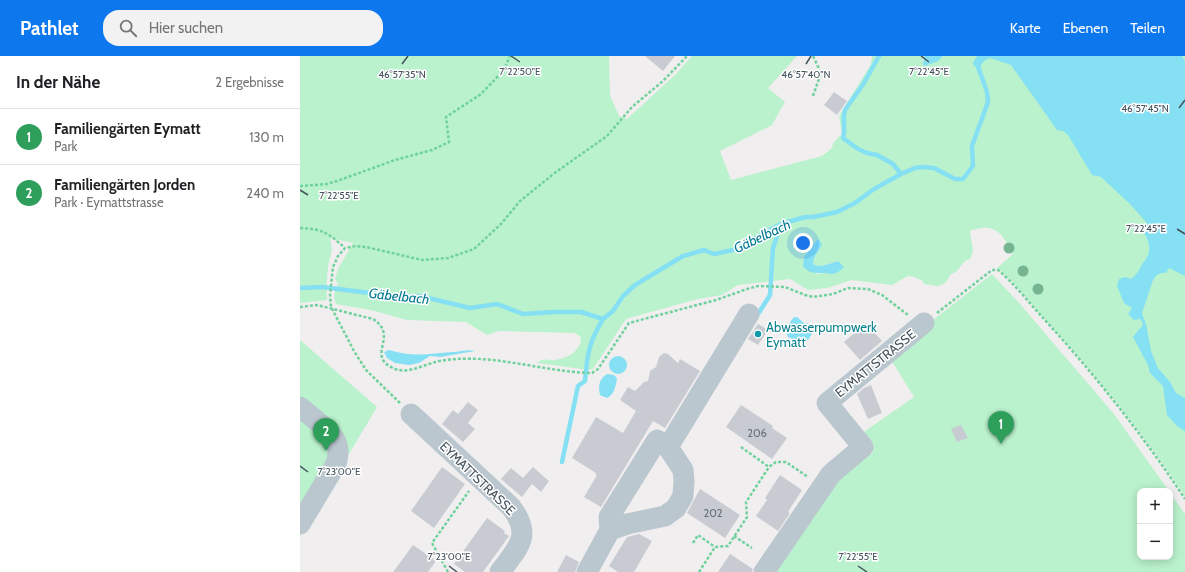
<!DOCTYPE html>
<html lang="de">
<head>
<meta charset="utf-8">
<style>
  :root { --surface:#fff; --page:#f2f2f2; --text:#202124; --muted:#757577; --line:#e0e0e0; --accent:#0d78ed }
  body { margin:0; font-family:Cabin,sans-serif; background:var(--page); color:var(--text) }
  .controls { position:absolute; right:12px; bottom:12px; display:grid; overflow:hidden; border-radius:8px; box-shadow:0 2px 10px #0003 }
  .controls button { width:36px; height:36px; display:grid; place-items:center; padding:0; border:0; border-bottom:1px solid var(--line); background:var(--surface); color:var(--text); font:20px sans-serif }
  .you { position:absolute; left:503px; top:187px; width:14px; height:14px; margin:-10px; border:3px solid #fff; border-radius:50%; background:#1a73e8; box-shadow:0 0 0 6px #1a73e833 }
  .badge { display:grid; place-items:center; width:26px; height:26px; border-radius:50%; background:var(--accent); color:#fff; font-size:13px; font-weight:700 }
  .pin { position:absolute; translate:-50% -33px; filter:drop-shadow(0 1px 2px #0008) }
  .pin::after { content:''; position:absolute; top:21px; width:14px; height:12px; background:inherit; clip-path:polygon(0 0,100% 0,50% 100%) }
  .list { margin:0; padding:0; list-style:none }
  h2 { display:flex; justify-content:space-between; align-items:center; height:52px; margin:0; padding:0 16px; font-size:17px }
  h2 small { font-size:13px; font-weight:400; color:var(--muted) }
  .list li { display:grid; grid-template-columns:26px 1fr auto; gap:12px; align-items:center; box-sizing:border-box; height:56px; padding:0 16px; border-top:1px solid var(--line) }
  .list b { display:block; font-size:15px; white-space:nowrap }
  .list p { margin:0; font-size:13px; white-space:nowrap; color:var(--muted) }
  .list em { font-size:13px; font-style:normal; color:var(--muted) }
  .icon { flex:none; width:22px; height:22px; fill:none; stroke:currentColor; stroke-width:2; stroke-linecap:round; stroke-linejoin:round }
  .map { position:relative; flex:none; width:885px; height:516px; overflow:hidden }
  header { display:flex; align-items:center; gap:24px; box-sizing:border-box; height:56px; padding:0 20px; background:var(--accent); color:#fff }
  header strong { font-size:19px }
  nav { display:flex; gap:22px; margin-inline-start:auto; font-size:14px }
  .search { width:280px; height:36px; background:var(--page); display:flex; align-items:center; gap:10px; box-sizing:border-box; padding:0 14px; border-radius:16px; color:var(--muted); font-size:15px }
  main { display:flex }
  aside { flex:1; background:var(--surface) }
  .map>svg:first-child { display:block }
</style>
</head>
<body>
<header>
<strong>Pathlet</strong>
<div class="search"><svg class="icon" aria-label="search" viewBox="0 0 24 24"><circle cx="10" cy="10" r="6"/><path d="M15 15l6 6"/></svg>Hier suchen</div>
<nav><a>Karte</a><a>Ebenen</a><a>Teilen</a></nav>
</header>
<main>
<aside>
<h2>In der Nähe<small>2 Ergebnisse</small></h2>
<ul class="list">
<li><span class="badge" style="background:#2e9e5b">1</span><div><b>Familiengärten Eymatt</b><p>Park</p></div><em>130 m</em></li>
<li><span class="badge" style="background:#2e9e5b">2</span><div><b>Familiengärten Jorden</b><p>Park · Eymattstrasse</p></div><em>240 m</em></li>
</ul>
</aside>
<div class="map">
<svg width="885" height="516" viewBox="0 0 885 516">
  <rect width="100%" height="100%" fill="#f1eeef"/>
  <!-- green -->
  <path fill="#baf2cd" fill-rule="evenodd" d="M0,0H309L310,39L319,60L327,63L375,19L392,0H497L468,32L485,46L472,69L420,95L431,124L522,100L531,93L534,86L542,78L539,60L571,8L572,0H624L622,5L642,2L643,0H885V440C843,377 795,317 743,261C728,244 714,225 697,212L713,198C706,185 699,169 682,172C677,173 674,173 670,175L673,195L670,203L665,205L656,216L651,218L645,227L638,230L624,228L623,225L614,221L608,220L592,229L552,224L527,232L508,234L490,223L438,229L422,239L398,243L326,263L293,313H291L289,314L237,307C244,301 248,305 255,304C267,302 281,296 281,281L275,277L199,275L187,279L166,266L107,264L71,254L36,248C33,241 34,234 38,228L35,223L38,213L53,187L30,182C34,197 30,197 28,211C27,222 26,232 27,244L0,247ZM517,184L522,189L514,202L513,208C520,213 530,207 538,205L540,208L534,218L523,217L517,218L503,203Z
    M692,218L720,248L814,358L869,435H840V501H870V437L885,458V516H470L532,424L573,397L558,380L614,341L588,299Z
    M0,284L77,351L0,480Z"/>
  <!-- water -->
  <path fill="#84e0f2" d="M624,0H643L638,5L625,10L623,9Z
    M677,0H882L885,5V220L869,212L866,217C860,216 856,219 853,224L842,257L846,268L851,295L858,312L870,326L876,337L885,342V375L878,371L867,359L863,330L850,317L848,309L833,281L842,270L843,267L840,263L834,264L828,258L832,252L824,247L817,230L819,223L825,221L831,223C838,217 838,216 842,208C843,206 845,205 846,203C852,194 849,185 844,177L847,167L830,148L801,121L792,119L768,79L763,75L757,74L711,9L690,2L684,5L680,11H678L674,10L673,7Z
    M519,183L522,189L514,202L513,208C520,213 530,207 538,205L544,211C541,213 539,216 536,217C532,219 528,217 523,217C515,217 509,218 503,210L504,201L517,184Z
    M494,261H497L505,268L507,267L510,269L512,278L508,284H504L501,287L488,281L485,273Z
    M89,294C111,301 129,298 153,296C160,296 168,293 175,295L140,301L130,300L119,307L109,309L95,307L87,302L84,296Z
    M309 309a9 9 0 1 1 18 0a9 9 0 1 1-18 0Z
    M307,318L314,319L317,322C316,330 314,339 307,342L300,339C298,330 299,323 307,318Z"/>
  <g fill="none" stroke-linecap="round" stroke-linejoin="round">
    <!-- stream -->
    <path stroke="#84e0f2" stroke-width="4.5" d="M579,0L564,27L545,54C542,63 546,73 543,82L558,93L567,97L577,99L593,108L601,118
      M0,232L22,231L102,241L120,240L170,252L197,248L223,258L254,256H281L303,263L313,255L323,240L335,229L383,200L404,194L414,198L433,194L481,168L505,161H513L537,156L555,147L574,133L601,118L615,112L622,111L634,112L655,123H663L673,110L672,90L688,46L687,36L677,8L683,0
      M458,258L470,239L473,192L481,168
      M262,406L278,330L285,325C287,299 289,286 303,263"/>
  </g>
  <!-- building -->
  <path fill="#c8ccd2" d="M345,0H375L363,15Z
    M534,36L547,45L537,59L524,49Z
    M566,267L582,285L560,304L544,286Z
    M458,268L468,274L458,289L448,283Z
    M364,297L368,298L378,307L380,303L400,315L365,372L353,365L301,451L284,441L297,419L295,418L296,417L272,402L296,361L323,377L336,355L320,344L328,331L335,335L344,326L348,325L350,315L356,311L359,301Z
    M571,329L582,357L568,363L557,338L564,332Z
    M168,346L178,354L168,367L175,373L163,386L142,368L153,354L158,358Z
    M441,349L473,370L472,372L487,382L472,403L426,371Z
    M661,369L668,382L657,386L651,373Z
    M142,411L165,428L134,472L111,455Z
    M233,411L249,425L241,436L232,428L222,441L201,423L211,412L223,422Z
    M480,419L502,434L488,456L490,457L478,475L456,460L467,444L465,442Z
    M400,433L440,459L425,482L387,457Z
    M187,462L205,475L204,477L209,480L183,516H165L154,508Z
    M339,478L352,485L334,516H318L309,510L327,481Z
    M113,489L136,505L128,516H93Z
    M430,498L453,513L452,516H418Z
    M266,499L279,506L275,516H257Z"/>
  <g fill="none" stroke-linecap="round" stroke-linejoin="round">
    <!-- path -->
    <path stroke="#6fd29d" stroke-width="2.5" stroke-dasharray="3 2" stroke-linecap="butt" d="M513,40L521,17L513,0
      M0,130L27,128L37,125L95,104L132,94L149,86L146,61L181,38L204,14L210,0
      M0,172C23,173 28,177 45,192
      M0,251L17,249L73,263C99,280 67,298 91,311C104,319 119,311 132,307C140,304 148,304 156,303C202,300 246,316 292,317L298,313L329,267L416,244L447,233L458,230L485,231L505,239L513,241L533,238L548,232L568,233L582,239L608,259
      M637,257L692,214H698C713,226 730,248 744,263C795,319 843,379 885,443
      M100,347L66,314L54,295L31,251L30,239L33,211L38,200L45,192L56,190L66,191L122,204L148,202L174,193L201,168L220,145L256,116L307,80L332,51L363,25L387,0
      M441,391L469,411
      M434,480L452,492
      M393,487L398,479L415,491
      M148,516L132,487L169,435
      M399,516L415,491L428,490L447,461L446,446L469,411L476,406H486L508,421"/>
    <!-- minor -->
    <path stroke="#bbc7cf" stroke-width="21" d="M0,351C10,360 34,376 37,389C39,396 38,402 36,408L0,468
      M111,358L211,451C233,480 218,491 200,516
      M310,474L327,468L365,460L376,452L383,440L384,424L383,414L368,391L449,258
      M310,474L309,461L357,384L368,391
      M287,516L310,474
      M464,516L531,418L563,391L527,347L624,267"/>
  </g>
  <!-- trees -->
  <g fill="#76b492">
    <circle cx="709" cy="192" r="5.5"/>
    <circle cx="723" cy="215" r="5.5"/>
    <circle cx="738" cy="233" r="5.5"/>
  </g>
  <!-- ticks -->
  <path fill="none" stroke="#45535d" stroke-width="1.5" d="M211,0L220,6M621,0L629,6M102,8L108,0M506,8L511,0M879,52L885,44M0,134L8,139M877,173L885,178M0,410L8,416M149,510L157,516M558,510L567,516"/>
  <!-- markers -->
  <circle fill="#0f9aa8" stroke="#fff" stroke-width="1.5" cx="458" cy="278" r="4"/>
  <g text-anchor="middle" stroke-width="3" stroke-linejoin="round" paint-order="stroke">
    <!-- number labels -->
    <g font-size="11" fill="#66717a">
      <text x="457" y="381">206</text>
      <text x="413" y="461">202</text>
    </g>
    <!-- culture labels -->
    <g font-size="13" fill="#0d838f" stroke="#fff" text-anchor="start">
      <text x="466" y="276">Abwasserpumpwerk<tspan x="466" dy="15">Eymatt</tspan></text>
    </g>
    <!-- street labels -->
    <g font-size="13" fill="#45535d" stroke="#fff">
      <text transform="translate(575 307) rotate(-39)" y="5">EYMATTSTRASSE</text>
      <text transform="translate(178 422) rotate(44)" y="5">EYMATTSTRASSE</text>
    </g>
    <!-- water labels -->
    <g font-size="14" font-style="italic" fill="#057b93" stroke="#fff">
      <text transform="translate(462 180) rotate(-25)" y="5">Gäbelbach</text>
      <text transform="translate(99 240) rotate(6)" y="5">Gäbelbach</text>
    </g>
  </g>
  <g font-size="10" text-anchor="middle" fill="#45535d" stroke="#fff" stroke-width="3" stroke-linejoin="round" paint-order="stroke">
    <text x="220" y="19">7°22'50"E</text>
    <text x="629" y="19">7°22'45"E</text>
    <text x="102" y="22">46°57'35"N</text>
    <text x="506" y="22">46°57'40"N</text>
    <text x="845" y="56">46°57'45"N</text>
    <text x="39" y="143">7°22'55"E</text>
    <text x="846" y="176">7°22'45"E</text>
    <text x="39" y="419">7°23'00"E</text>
    <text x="149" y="504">7°23'00"E</text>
    <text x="558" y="504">7°22'55"E</text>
  </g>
</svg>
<div class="controls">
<button>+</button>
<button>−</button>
</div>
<div class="you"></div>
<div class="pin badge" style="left:701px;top:388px;background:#2e9e5b">1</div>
<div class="pin badge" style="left:26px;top:395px;background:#2e9e5b">2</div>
</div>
</main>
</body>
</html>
